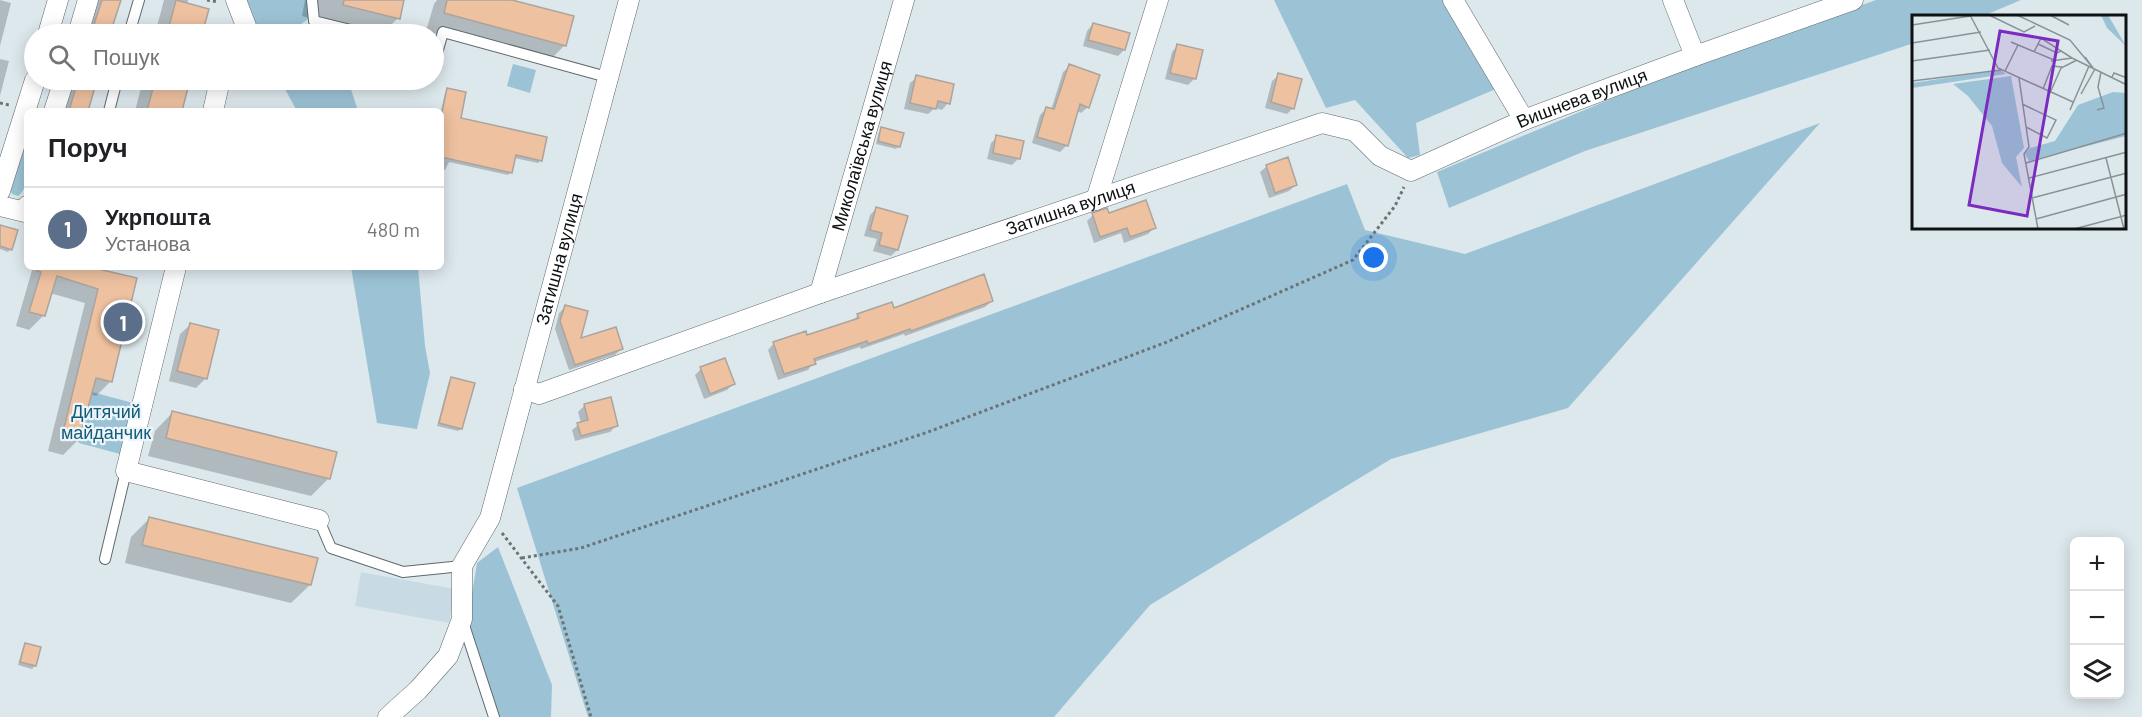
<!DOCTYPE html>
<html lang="uk">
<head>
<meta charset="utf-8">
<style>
  :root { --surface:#fff; --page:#f6f6f6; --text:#202124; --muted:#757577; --line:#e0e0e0; --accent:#1a73e8 }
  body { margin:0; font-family:Barlow,sans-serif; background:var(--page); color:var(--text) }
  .controls { position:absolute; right:18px; bottom:18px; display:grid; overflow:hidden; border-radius:9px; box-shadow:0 3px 15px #0003 }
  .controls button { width:54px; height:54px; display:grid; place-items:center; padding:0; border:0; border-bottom:2px solid var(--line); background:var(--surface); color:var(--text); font:30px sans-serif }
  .you { position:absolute; left:1374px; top:258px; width:21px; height:21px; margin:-15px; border:4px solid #fff; border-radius:50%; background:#1a73e8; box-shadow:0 0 0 9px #1a73e833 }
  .badge { display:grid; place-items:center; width:39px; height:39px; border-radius:50%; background:var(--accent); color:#fff; font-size:20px; font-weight:700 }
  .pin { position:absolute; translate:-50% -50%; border:3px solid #fff; box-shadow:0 2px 6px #0006 }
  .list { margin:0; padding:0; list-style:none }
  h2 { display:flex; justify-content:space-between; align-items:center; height:78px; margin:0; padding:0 24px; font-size:26px }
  h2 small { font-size:20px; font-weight:400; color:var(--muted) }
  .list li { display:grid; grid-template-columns:39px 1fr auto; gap:18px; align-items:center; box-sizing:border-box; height:84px; padding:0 24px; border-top:2px solid var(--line) }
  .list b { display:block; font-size:22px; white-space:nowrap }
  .list p { margin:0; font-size:20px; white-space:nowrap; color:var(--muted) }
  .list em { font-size:20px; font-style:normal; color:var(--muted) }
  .icon { flex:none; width:33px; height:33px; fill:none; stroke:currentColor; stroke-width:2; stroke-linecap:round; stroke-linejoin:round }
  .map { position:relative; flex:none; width:2142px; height:717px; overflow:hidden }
  .search { position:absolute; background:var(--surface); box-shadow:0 3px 15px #0003; left:24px; top:24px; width:420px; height:66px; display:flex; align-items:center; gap:15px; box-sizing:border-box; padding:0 21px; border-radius:33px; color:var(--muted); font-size:22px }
  .panel { position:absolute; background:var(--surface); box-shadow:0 3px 15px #0003; left:24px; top:108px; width:420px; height:162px; border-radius:9px }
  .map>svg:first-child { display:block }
</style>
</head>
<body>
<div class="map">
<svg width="2142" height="717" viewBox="0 0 2142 717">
  <rect width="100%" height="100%" fill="#dde8ed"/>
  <!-- built -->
  <path fill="#c8dbe4" d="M361,572L455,589L449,623L355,606Z"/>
  <!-- green -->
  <path fill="#9cc3d5" d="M244,0H307L311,17L287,34H254Z
    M1274,0H1464L1498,88L1416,123L1420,155L1408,158L1355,100L1326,108Z
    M1876,0H2021L1983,16H1914V43L1585,151L1449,208L1437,172L1670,74Z
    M513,64L536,70L530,93L507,86Z
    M280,80H348L358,111H297Z
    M1820,123L1568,408L1391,459L1150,605L1054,717H588L517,488L1347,184L1365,230L1465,254Z
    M27,137C27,154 33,185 18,196L12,194L10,188Z
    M351,267H418L425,346L430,373L417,429L377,423Z
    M92,392L133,403L120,454L79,443Z
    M498,547L552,685L551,717H499L468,619L477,563Z"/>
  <!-- shadow -->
  <path fill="#0003" d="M0,0L11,3L0,46Z
    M93,0H119L109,34H83Z
    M164,0H188L187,5L207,10L201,34H155Z
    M305,0H403L398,18L382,34H372L302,16Z
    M437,0H507L565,45L546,64L426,31L434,4Z
    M1093,24L1124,50L1118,56L1083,46L1087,31Z
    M1178,45L1195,78L1188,85L1165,79L1172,52Z
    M0,59L9,61L0,96Z
    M1070,66L1088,107L1081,113L1077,111L1067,145L1060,152L1032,143L1040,115L1046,109L1051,110L1063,72Z
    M1279,75L1293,108L1287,114L1265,108L1272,81Z
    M917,77L948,103L942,110L935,108L928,114L904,109L910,83Z
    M70,80H95L86,111H60Z
    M143,80H189L181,111H135Z
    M448,90L459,119L541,160L538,163L514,158L511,172L508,175L449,162L445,170L441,169V111L445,93Z
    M882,129L899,146L896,149L876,144L879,132Z
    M997,137L1019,158L1012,165L987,159L991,143Z
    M1267,166L1296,185L1289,191L1269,198L1260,172Z
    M877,208L897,250L891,256L873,251L877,239L864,236L870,215Z
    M1093,215H1108L1154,228L1148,234L1124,243L1121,233L1094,243L1087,221Z
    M0,227L11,249L8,252L0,249Z
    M36,267H85L102,272L111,381L96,396L90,394L78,440L63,455L48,451L85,303L50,293L44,315L29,330L16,326L32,270Z
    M992,301L985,307L905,336L904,334L861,349L860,347L814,362L808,370L778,380L768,350L774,343L806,337L852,322L858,315Z
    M565,307L578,341L621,349L615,355L569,370L555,329L559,313Z
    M190,325L206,378L196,388L169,381L180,334Z
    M701,369L733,384L727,390L704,399L695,375Z
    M452,378L461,429L458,431L437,426L449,381Z
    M610,399L617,425L610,432L575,441L572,430L581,423L578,412L584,406Z
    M173,412L329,478L311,496L148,456L155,431Z
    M149,519L310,585L291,603L125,563L131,537Z
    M26,644L35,666L32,669L18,665L23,647Z"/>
  <!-- building -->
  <path fill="#eec1a0" stroke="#aca49d" stroke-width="1.5" d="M102,0H121L110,34H91Z
    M176,0L209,9L202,34H167Z
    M344,0H404L400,19L343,5Z
    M447,0H512L574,16L566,46L444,13Z
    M1093,23L1130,33L1125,50L1088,40Z
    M1177,44L1203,50L1196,79L1170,73Z
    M1069,64L1100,75L1089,108L1080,104L1068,146L1037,137L1046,107L1054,109Z
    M1278,73L1302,79L1294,109L1271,102Z
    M916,75L954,84L950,104L938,101L936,109L910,103Z
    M78,80H97L88,111H69Z
    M155,80H190L182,111H147Z
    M447,88L466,92L461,118L547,137L542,161L516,155L512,173L441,157V117Z
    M881,127L904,133L900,147L878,141Z
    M996,135L1024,141L1020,159L993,153Z
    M1288,157L1297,185L1275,193L1266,165Z
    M1146,200L1156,228L1130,237L1127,228L1100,237L1092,213L1107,208L1109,213Z
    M876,207L908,216L898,250L879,245L882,233L870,230Z
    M0,225L18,230L12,250L0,246Z
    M38,267H90L137,278L112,382L96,378L79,441L62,436L98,289L57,276L45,316L29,312L41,272L37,271Z
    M984,274L993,301L911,331L910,329L868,344L867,341L814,359L816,364L784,374L773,342L806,331L807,335L859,318L857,314L892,302L894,308Z
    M565,305L588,311L581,338L616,327L623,349L575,365L560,321Z
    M190,323L219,330L207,379L177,371Z
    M725,358L735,384L710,394L700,367Z
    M451,377L475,383L462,429L439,423Z
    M611,397L618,426L581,436L577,423L588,420L584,404Z
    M172,411L337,452L330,479L166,438Z
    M149,517L318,558L311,585L142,545Z
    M25,643L41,647L36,666L20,662Z"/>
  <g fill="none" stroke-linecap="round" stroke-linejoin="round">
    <defs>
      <path id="service" d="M312,0L314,21L367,34
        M129,34L139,0
        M434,52L437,53L443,32L607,77
        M109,111L117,80
        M319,520L331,548L403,572L462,566
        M105,559L126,471
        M463,622L494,717"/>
      <g id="minor">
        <path d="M236,0L249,34"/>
        <path d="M1453,0L1524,120"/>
        <path d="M1673,0L1695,56"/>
        <path d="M48,34L58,0"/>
        <path d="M78,34L88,0"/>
        <path d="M54,111L64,80"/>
        <path d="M213,111L220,80"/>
        <path d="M0,191L35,80"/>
        <path d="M1096,200L1158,0"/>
        <path d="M0,206L25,212L27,206"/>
        <path d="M176,267L126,471L319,520"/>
        <path id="s1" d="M820,293L904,0"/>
        <path id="s2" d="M524,389L539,394L820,293L1322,123L1355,131L1380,156L1411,171L1524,120L1695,56L1853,0"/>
        <path id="s3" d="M388,717L418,690L448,656L462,619V566L490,518L629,0"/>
      </g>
    </defs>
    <!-- service casing -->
    <use href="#service" stroke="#60696d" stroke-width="12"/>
    <!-- minor casing -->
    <use href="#minor" stroke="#60696d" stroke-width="21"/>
    <!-- path -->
    <path stroke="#6c7376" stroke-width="3" stroke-dasharray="3 3" stroke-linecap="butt" d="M207,0L218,2
      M0,103L9,105
      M502,533L558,606L591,717
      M522,558L581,548L928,432L1167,342L1353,260L1395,206L1404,187"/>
    <!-- service -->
    <use href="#service" stroke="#fff" stroke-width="10"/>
    <!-- minor -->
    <use href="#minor" stroke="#fff" stroke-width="20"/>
  </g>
  <g text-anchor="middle" stroke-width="4.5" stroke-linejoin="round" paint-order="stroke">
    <!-- street labels -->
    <g font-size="18" fill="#0e1113" stroke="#ebf5fb">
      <text dy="6" stroke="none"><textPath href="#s2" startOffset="1134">Вишнева вулиця</textPath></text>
      <text dy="6" stroke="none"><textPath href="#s1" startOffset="153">Миколаївська вулиця</textPath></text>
      <text dy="6" stroke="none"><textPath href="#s2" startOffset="579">Затишна вулиця</textPath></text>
      <text dy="6" stroke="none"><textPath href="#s3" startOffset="502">Затишна вулиця</textPath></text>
    </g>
    <!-- park labels -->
    <g font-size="18" fill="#155b75" stroke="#ebf5fb">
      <text x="106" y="418">Дитячий<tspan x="106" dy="21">майданчик</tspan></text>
    </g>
  </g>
  <!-- overview -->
  <g transform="translate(1912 15)">
    <rect width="214" height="214" fill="#dde8ed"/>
    <path d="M189,0H196L214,31L195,13ZM89,55L94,59L0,73V68ZM99,61L112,133L104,142L110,172L90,148L80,111L56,81L41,69ZM201,77L214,78V121L117,146L113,139L118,133L143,126L166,90Z" fill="#9cc3d5"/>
    <path fill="none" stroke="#8a9296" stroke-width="1.5" d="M58,0L86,53L161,87M77,0L112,17L123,11M105,0L158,25L181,53L173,42M138,0L157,10M0,10L58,1M99,27L142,45M0,28L69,17M126,29L145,38L149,36M122,37L129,23L160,43L215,70M0,46L78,35M139,46L160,43M93,56L106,30M200,62L202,58L215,63M107,63L117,132L112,139L126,214M0,66L89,55M131,74L140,51L150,52M138,78L149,53L165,45M169,79L183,54M110,89L144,105L135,123L114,112M158,95L177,51M185,95L192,93L186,72L189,57M194,143L212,214M114,148L215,118M117,163L215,137M120,183L215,158M124,204L215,179M162,214L215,200"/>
    <path fill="#7b2cbf" fill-opacity="0.15" stroke="#7b2cbf" stroke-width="3" d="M88,16L146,26L115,201L57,190Z"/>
    <rect width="214" height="214" fill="none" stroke="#0e1113" stroke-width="3"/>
  </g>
</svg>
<div class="controls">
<button>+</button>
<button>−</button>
<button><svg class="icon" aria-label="layers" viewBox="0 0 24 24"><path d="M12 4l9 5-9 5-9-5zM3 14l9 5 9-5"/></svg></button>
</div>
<div class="you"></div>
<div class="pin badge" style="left:123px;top:322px;background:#5c6f8a">1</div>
<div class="search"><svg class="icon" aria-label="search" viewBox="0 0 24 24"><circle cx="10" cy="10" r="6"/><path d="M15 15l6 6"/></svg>Пошук</div>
<section class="panel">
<h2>Поруч<small></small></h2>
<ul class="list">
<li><span class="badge" style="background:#5c6f8a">1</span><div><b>Укрпошта</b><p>Установа</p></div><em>480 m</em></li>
</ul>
</section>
</div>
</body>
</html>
